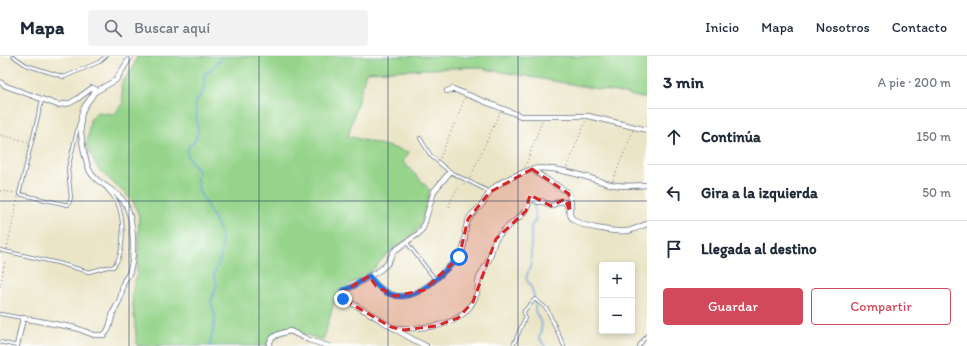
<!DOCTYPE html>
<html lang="es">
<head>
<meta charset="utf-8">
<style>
  :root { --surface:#fff; --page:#f2f2f3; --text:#1f2937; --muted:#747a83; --line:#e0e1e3; --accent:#d1495b }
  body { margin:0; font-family:Itim,sans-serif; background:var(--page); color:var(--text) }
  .controls { position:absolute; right:12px; bottom:12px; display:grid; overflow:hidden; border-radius:4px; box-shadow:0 2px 6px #0003 }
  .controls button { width:36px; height:36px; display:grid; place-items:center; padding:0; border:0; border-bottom:1px solid var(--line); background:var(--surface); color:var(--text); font:20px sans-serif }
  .stop { position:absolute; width:12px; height:12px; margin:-9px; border:3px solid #1a73e8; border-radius:50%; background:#fff }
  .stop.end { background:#1a73e8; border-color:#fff; box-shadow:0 1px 4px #0008 }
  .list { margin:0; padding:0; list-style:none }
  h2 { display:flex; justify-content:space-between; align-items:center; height:52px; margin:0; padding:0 16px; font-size:17px }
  h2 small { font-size:13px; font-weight:400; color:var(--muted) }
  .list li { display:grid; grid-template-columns:26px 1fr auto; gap:12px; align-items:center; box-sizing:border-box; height:56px; padding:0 16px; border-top:1px solid var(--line) }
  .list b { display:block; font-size:15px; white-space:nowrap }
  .list em { font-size:13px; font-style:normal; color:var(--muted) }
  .actions { display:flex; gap:8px; padding:12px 16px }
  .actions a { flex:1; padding:9px 0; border:1px solid var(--accent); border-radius:4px; text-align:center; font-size:14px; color:var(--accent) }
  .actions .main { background:var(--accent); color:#fff }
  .icon { flex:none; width:22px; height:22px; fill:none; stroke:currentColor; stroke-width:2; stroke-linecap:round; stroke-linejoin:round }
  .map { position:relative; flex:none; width:647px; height:290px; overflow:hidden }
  header { display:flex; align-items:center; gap:24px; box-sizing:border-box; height:56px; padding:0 20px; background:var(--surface); border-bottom:1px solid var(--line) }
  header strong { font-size:19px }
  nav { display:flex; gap:22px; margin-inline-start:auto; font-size:14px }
  .search { width:280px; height:36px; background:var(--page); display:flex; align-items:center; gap:10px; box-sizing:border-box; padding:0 14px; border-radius:4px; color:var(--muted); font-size:15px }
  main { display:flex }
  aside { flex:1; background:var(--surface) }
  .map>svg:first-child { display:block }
</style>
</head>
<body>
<header>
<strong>Mapa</strong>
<div class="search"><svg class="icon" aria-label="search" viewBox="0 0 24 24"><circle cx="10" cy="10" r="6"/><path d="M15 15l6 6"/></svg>Buscar aquí</div>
<nav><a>Inicio</a><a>Mapa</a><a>Nosotros</a><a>Contacto</a></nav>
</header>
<main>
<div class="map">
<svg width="647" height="290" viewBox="0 0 647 290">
  <rect width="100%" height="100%" fill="#fff"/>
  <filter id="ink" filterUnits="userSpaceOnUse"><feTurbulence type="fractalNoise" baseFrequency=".025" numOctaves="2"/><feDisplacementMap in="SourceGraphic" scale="8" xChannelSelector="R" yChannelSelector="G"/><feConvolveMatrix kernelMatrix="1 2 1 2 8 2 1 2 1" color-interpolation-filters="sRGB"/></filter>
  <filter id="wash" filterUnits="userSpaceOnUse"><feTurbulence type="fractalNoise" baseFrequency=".012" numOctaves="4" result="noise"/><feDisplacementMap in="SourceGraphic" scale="16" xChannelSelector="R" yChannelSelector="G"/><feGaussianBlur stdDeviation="0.9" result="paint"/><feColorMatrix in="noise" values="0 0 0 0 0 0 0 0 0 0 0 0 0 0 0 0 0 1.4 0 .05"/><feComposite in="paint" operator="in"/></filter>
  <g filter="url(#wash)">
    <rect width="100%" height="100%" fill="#ebe5c7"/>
    <!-- green -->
    <path fill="#95d48a" stroke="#588274" d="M137,0H647V43L621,37L474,11L366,16L348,80L409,96L403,106L430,134L420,171L407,183L387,198L370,217L340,234L335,243L323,284L291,274L269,285V290H137L132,238L137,217L139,160L133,145L98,113L87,90L90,64L97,56L114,58L123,48L121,28L133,12Z"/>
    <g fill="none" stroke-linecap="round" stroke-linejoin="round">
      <!-- stream -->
      <path stroke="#67a0d6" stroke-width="1.5" d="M534,150L536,163L531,170V208L526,222L531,231L535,243V255L542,269L539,282L545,290
        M210,290L215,264V259L211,246L217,228C211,215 216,215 220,203C223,195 222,182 220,174L199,135L197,123L198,114L188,101L187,96L189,90L195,85L198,74L195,48L204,33V18L211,14L223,0"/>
    </g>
  </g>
  <g filter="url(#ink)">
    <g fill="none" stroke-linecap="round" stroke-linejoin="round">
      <defs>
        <path id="lane" d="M13,0L26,9L64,21L99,6L106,0
          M42,44L19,138L68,149L71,142L68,113L79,67
          M420,82L431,100L450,116L490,136
          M407,187L435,223
          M0,194L58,207L89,216L107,211H113C126,198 124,161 117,146C114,141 111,137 107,133
          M0,258L23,262
          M0,286L17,290
          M513,290L525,262L524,255L535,243L547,253L564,290
          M639,290L647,279"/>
        <path id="street" d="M0,26L6,30L58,49L70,47L77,43L92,32L95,33C94,41 86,46 83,54C77,67 84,100 89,113C94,128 118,133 126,149C134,165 135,197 130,215C129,219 126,222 124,225C122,231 122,237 120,243C118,248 115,252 113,257C110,265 111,273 104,279H94L76,272L23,262L17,290
          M447,35L453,33L521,60H588L647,74
          M95,36L116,24L131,0
          M532,113L544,122L566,135L569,138L571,147L570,155
          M369,220C393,252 418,242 442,217C449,211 456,205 461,197C467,188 463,175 468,165C471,157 481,152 485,144C487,142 488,138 490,136C499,124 519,119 532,113C555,109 588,122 610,128C622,131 635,130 647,129
          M391,271C405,274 413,272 427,271C450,269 469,260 477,237C478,232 478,227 479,222C482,215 486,210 489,203C492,197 492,191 495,185C501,173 518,165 525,155C528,152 528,147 530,144H535L538,146L542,145L551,150C555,148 560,143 564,146C570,150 568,158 572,162C579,171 615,176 626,175C633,175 640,170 647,168
          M269,290C270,279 281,277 290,275L309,284L328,290
          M426,290C397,277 372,256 343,243L342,237L344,235L354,230L380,214L387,208L394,195L418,178L423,172L434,135L450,116"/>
      </defs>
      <!-- lane casing -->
      <use href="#lane" stroke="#646f83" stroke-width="4"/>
      <!-- street casing -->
      <use href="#street" stroke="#646f83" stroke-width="6"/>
      <!-- path -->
      <path stroke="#646f83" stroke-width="1" stroke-dasharray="1 3" stroke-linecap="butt" d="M0,79L29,86
        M440,102L465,42
        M525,111L542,65
        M567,111L586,64
        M470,122L500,56
        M613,124L633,75
        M0,135L15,137
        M449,151C452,140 456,133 465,127
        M7,193L18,141
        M0,231L6,200"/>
      <!-- lane -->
      <use href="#lane" stroke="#fff" stroke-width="2.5"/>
      <!-- street -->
      <use href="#street" stroke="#fff" stroke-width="4.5"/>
    </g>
  </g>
  <g fill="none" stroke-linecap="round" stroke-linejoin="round" filter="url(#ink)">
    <!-- route -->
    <path stroke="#1a73e8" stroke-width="5" d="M343,243L342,240L344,234L354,230L369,220C401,264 433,227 459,201"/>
  </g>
  <!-- marked area -->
  <path fill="#d62828" fill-opacity="0.2" stroke="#d62828" stroke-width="3" stroke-dasharray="8 5" stroke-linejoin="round" d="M532,113L569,138L570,156L565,143L551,150L530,139L526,155L496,183L473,246L458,262L436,270L404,274L391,271L343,243L344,235L369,220L376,230L395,240L424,234L459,201L468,163L490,136Z"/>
  <!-- grid -->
  <path fill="none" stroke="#1b2f5e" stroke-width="1" stroke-opacity="0.55" d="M129,0V290M259,0V290M388,0V290M518,0V290M0,145H647"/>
</svg>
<div class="controls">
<button>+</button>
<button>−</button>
</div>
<div class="stop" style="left:459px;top:201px"></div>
<div class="stop end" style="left:343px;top:243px"></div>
</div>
<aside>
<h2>3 min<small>A pie · 200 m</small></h2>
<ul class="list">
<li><svg class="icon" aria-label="ahead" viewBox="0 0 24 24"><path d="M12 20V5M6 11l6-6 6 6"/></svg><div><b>Continúa</b></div><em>150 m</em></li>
<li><svg class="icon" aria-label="left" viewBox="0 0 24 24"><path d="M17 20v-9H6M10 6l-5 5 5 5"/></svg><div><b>Gira a la izquierda</b></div><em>50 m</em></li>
<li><svg class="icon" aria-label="arrive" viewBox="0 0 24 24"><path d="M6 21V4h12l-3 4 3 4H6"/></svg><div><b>Llegada al destino</b></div></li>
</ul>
<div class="actions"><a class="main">Guardar</a><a>Compartir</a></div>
</aside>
</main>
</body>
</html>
